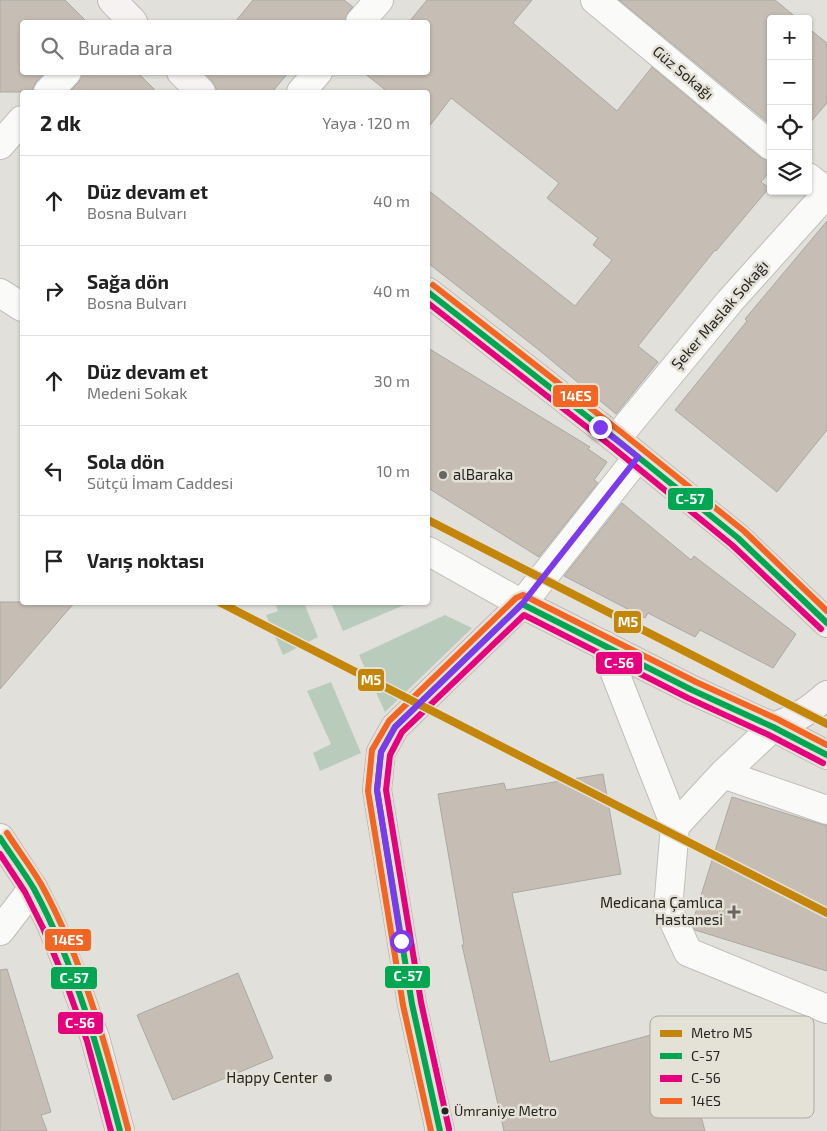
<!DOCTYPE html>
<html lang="tr">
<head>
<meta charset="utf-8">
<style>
  :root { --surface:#fff; --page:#f2f2f2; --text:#222; --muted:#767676; --line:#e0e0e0 }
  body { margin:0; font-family:"Exo 2",sans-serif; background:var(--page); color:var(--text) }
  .controls { position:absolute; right:15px; top:15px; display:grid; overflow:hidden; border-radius:5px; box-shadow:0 1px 4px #0004 }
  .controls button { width:45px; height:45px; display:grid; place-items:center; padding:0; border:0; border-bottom:1px solid var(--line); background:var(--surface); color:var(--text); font:25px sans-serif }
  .stop { position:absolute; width:15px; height:15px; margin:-11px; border:4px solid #7c3aed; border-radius:50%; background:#fff }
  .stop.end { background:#7c3aed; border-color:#fff; box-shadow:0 1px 5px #0008 }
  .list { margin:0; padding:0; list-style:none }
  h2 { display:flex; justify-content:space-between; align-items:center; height:65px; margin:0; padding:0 20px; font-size:21px }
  h2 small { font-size:16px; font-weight:400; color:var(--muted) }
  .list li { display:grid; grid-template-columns:32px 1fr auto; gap:15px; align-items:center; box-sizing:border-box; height:90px; padding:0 20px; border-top:1px solid var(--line) }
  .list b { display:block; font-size:19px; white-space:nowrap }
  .list p { margin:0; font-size:16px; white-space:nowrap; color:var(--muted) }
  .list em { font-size:16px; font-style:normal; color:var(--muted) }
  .icon { flex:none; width:28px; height:28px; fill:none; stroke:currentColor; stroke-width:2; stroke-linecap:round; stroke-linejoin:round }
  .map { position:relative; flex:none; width:827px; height:1131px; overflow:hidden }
  .search { position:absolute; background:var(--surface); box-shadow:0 1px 4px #0004; left:20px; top:20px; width:410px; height:55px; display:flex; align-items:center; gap:12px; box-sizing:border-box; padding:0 18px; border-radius:5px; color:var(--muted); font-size:19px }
  .panel { position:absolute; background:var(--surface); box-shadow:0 1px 4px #0004; left:20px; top:90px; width:410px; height:515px; border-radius:5px }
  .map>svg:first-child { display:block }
</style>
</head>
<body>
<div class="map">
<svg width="827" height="1131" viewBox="0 0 827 1131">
  <rect width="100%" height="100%" fill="#e1e0da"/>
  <!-- green -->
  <path fill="#b9ccbc" d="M275,603H304L318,637L283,655L266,615L278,611Z
    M331,603H409L343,631Z
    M445,615L472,628L385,712L359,655Z
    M331,682L361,753L320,771L313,753L331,744L307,691Z"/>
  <!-- building -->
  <path fill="#c6beb5" stroke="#aaa8a5" d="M0,0H65L87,22H22V72H45L36,82L33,88V92H0Z
    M253,0H344L353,7L348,12L345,22H235Z
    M427,0H532L513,23L617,111L652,67L761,158L771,161V170L761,182L769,188L716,251L715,250L638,346L658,362L616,414L539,350L428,263V190L575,306L612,260L593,245L598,238L547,198L559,183L451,98L428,128V92H388L363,72H428V22H409Z
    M619,0H775L798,19H771V125Z
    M808,28L827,43V103L808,125Z
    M82,72H137L157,92H69L79,82Z
    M204,72H289L272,92H216V88L212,81Z
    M827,221V430L777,492L675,410L747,321L745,319Z
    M428,348L590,447L588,449L607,462L594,480L598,483L539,557L428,488Z
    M622,503L691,560L694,556L796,634L773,668L700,630L695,637L648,613L645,618L564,576Z
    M0,602H75L0,689Z
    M603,774L621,874L512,893L550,1062L677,1028L705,1131H504L462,945H464L438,794L504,783L506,790Z
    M732,797L827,826V971L695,930L692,924Z
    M7,969L51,1112L41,1115L47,1131H0V970Z
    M238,973L273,1058L173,1100L137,1015Z"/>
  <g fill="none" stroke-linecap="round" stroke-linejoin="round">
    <defs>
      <path id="minor" d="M595,0L771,146
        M360,22L379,0
        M48,92L67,72
        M301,92L318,72
        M0,145L22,120
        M808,177L827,192
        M0,293L22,307
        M616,439L730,301L827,193
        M428,551L522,604L638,457
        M604,645L675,826L723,774L773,727
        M723,774L827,810
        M675,826L668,909L688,952L827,1009
        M0,931L33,888"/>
      <path id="major" d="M112,0L133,22
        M181,72L201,92
        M428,292L616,439L738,538L827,623
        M773,727C796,719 809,711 827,695
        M0,838L33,888L51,924L74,980L95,1038L120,1131
        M440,1131L412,1004L377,790L381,752L395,727L522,604L692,690L773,727L827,755"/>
    </defs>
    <!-- minor casing -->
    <use href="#minor" stroke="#c0beba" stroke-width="30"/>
    <!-- major casing -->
    <use href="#major" stroke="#bfb8b5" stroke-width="30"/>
    <!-- minor -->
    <use href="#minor" stroke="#fafaf9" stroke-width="28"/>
    <!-- major -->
    <use href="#major" stroke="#f5f2f1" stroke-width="28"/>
    <defs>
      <path id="bus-1" d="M428,292L616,439L738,538L827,623
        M0,838C11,855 24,872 34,889C75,965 98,1048 120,1131
        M440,1131L412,1004L377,790L381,752L395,727L522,604L692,690L773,727L827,755"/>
      <path id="bus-2" d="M428,303L611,446L732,545L821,629
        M0,854L25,892L43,928L66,983L87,1041L111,1131
        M449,1129L421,1002L386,790L390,755L402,732L524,615L688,698L769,735L823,763"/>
      <path id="bus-3" d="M433,285L621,432L744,531L827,611
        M7,833C18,850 31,867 41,884C83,960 106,1046 128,1129
        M431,1131L403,1005L368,791L372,750L389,721L516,598L523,595L696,682L777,719L827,745"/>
    </defs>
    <!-- bus-1 casing -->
    <use href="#bus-1" stroke="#e4e1d7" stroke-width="10"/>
    <!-- bus-2 casing -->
    <use href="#bus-2" stroke="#e4e1d7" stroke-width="10"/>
    <!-- bus-3 casing -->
    <use href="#bus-3" stroke="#e4e1d7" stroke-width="10"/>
    <!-- bus-1 -->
    <use href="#bus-1" stroke="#00a651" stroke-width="6"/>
    <!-- bus-2 -->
    <use href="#bus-2" stroke="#e5007d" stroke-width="6"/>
    <!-- bus-3 -->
    <use href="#bus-3" stroke="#f26522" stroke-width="6"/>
    <defs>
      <path id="metro-1" d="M428,520L827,724
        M219,602L827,913"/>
    </defs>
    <!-- metro-1 casing -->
    <use href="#metro-1" stroke="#e4e1d7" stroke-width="11"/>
    <!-- metro-1 -->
    <use href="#metro-1" stroke="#c38608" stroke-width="8"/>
  </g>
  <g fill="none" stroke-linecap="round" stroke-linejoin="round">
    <!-- route -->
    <path stroke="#7c3aed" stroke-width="6" d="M401,941L377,790L381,752L395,727L522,604L638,457L600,427"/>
  </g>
  <!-- markers -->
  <g fill="#686662" stroke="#e4e1d7" stroke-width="2">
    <circle cx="443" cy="475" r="5"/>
    <path d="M731.5 904.5h5v5h5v5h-5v5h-5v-5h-5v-5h5z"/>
    <circle cx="328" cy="1078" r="5"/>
  </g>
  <circle fill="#272522" stroke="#e4e1d7" stroke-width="2" cx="445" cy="1111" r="4.5"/>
  <g text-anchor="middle" stroke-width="5" stroke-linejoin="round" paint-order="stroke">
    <!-- bus labels -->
    <g font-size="14" fill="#272522" stroke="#e4e1d7" text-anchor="start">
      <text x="454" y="1116">Ümraniye Metro</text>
    </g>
    <!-- street labels -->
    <g font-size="15" fill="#272522" stroke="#e4e1d7">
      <text transform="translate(683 73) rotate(40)" y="5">Güz Sokağı</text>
      <text transform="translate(720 315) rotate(-49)" y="5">Şeker Maslak Sokağı</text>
    </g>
    <!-- poi labels -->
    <g font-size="15" fill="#272522" stroke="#e4e1d7" text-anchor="end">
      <text x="453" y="480" text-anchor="start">alBaraka</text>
      <text x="723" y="908">Medicana Çamlıca<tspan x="723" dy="17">Hastanesi</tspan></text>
      <text x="318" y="1083">Happy Center</text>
    </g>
  </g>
  <!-- legend -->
  <rect x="650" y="1016" width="164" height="102" rx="8" fill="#e4e1d7" stroke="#aba9a1" stroke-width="1"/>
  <rect x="660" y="1030" width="22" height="7" fill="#c38608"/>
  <rect x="660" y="1053" width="22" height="6" fill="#00a651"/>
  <rect x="660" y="1075" width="22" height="7" fill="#e5007d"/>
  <rect x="660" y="1098" width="22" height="6" fill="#f26522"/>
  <g font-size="14" fill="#272522">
    <text x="691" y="1038">Metro M5</text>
    <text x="691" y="1061">C-57</text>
    <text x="691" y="1083">C-56</text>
    <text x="691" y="1106">14ES</text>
  </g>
  <g stroke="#e4e1d7" stroke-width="2">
    <rect x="552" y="384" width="47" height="24" rx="5" fill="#f26522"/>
    <rect x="667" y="487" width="47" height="24" rx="5" fill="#00a651"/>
    <rect x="613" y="610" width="29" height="24" rx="5" fill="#c38608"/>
    <rect x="595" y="651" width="48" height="24" rx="5" fill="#e5007d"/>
    <rect x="357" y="668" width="28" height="24" rx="5" fill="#c38608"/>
    <rect x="44" y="928" width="48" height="24" rx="5" fill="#f26522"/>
    <rect x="384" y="965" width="47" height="24" rx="5" fill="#00a651"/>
    <rect x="50" y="966" width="48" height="24" rx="5" fill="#00a651"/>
    <rect x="57" y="1011" width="47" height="24" rx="5" fill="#e5007d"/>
  </g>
  <g font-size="14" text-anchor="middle" font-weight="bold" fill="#fff">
    <text x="576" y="401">14ES</text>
    <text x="690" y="504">C-57</text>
    <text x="628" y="627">M5</text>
    <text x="619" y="668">C-56</text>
    <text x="371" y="685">M5</text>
    <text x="68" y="945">14ES</text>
    <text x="408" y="981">C-57</text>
    <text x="74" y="983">C-57</text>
    <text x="80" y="1028">C-56</text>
  </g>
</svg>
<div class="controls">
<button>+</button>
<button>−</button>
<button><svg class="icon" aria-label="locate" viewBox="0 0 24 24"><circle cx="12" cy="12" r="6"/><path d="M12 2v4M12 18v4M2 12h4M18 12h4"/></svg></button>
<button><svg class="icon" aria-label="layers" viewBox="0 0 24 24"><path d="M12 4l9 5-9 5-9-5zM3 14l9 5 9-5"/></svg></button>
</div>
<div class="stop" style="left:401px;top:941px"></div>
<div class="stop end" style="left:600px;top:427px"></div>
<div class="search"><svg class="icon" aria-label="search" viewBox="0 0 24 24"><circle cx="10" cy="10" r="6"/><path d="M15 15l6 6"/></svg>Burada ara</div>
<section class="panel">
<h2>2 dk<small>Yaya · 120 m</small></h2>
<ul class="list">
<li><svg class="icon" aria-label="ahead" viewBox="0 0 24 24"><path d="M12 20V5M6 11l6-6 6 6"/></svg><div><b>Düz devam et</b><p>Bosna Bulvarı</p></div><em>40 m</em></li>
<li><svg class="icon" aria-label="right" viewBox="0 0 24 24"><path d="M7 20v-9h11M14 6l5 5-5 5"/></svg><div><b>Sağa dön</b><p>Bosna Bulvarı</p></div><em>40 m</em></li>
<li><svg class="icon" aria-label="ahead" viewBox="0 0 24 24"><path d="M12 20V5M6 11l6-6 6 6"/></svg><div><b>Düz devam et</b><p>Medeni Sokak</p></div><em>30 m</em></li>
<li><svg class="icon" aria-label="left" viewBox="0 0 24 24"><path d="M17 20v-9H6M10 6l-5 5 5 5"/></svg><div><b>Sola dön</b><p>Sütçü İmam Caddesi</p></div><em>10 m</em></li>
<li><svg class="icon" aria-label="arrive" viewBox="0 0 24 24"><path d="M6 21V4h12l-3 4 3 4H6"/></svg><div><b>Varış noktası</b></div></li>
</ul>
</section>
</div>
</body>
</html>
